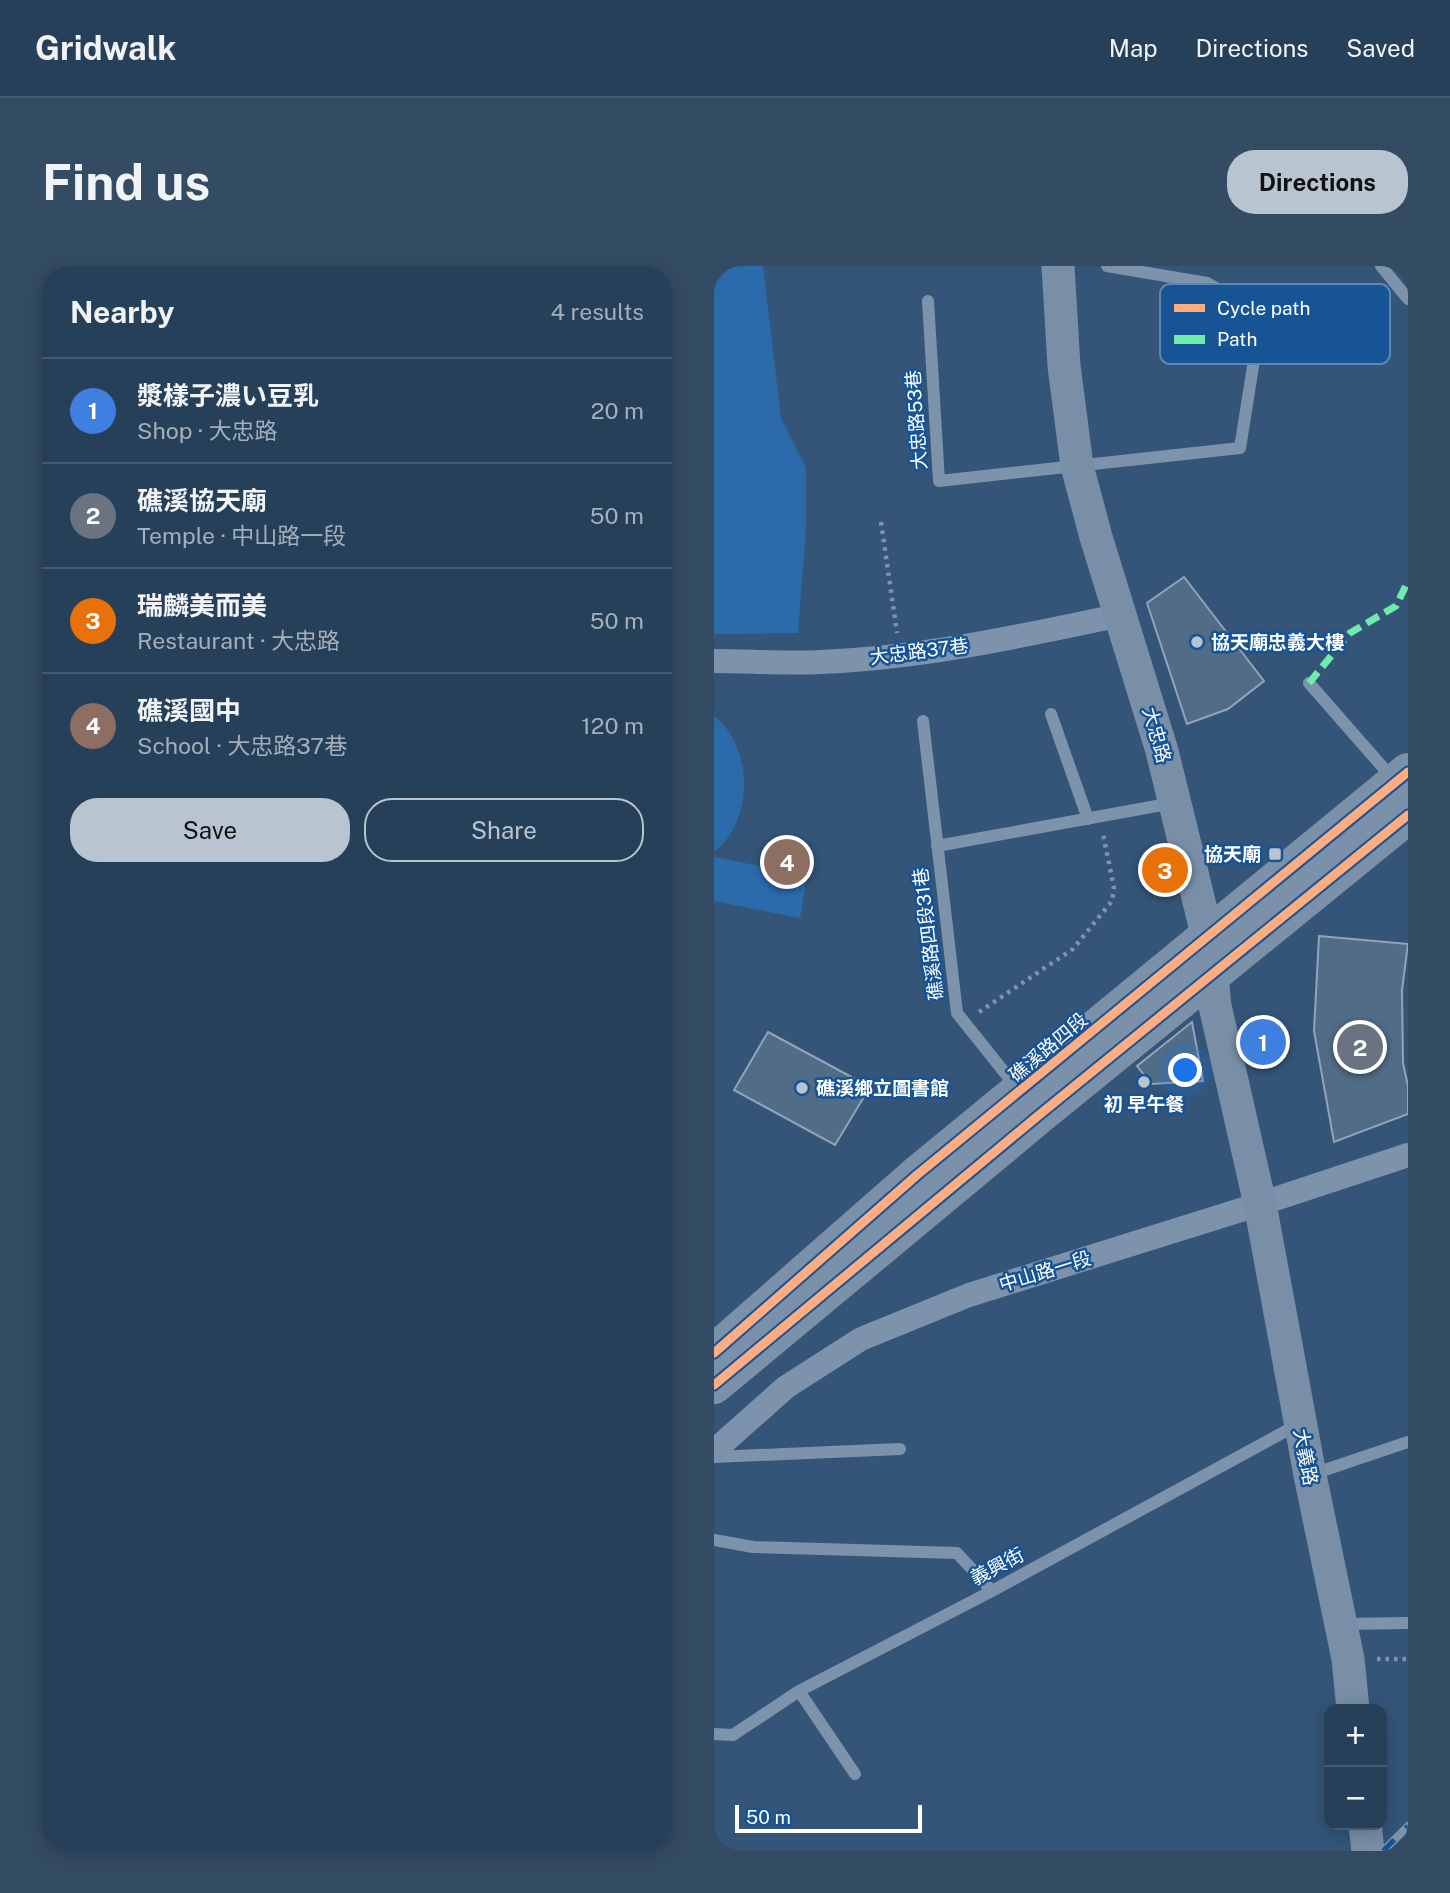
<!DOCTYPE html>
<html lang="en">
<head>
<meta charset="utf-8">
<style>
  :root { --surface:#27405a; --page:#334b63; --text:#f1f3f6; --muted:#a4afbb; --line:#435970; --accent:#b8c4d0 }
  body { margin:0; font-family:"Public Sans","Noto Sans TC","Noto Sans JP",sans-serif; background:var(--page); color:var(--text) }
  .controls { position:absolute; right:21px; bottom:21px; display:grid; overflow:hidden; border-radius:14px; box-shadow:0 4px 18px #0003 }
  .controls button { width:63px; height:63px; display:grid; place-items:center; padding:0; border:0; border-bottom:2px solid var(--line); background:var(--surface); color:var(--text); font:35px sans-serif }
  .scale { position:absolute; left:21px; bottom:18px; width:187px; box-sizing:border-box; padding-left:7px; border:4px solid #fff; border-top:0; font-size:19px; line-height:24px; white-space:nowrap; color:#fff; -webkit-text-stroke:5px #175495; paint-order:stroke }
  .you { position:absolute; left:472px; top:805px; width:24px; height:24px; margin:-18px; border:5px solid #fff; border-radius:50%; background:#1a73e8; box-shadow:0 0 0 10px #1a73e833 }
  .badge { display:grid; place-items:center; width:46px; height:46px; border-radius:50%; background:var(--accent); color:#fff; font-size:23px; font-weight:700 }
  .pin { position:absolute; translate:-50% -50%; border:4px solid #fff; box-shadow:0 2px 7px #0006 }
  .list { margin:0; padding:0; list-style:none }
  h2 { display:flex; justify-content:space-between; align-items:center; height:91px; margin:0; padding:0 28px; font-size:30px }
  h2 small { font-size:23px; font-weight:400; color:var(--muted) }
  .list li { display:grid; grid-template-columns:46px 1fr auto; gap:21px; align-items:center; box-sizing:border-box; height:105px; padding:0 28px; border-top:2px solid var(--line) }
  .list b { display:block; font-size:26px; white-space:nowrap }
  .list p { margin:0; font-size:23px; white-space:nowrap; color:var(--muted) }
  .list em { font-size:23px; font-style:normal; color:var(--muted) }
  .actions { display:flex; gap:14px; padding:21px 28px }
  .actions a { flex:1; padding:16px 0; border:2px solid var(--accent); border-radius:28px; text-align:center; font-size:24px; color:var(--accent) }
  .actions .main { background:var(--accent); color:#111 }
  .map { position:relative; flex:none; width:694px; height:1585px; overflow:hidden; border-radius:28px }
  header { display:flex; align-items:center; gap:42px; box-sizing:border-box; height:98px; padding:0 35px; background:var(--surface); border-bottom:2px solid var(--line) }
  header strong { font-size:33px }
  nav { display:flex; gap:38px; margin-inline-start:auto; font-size:24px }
  .intro { display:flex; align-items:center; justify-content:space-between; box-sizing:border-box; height:168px; padding:0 42px }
  h1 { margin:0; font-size:49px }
  .button { padding:18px 32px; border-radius:28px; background:var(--accent); color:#111; font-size:24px; font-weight:700 }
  main { display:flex; gap:42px; padding:0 42px }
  aside { flex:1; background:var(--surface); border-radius:28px; box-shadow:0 4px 18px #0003 }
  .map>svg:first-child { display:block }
</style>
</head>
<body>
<header>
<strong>Gridwalk</strong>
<nav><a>Map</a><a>Directions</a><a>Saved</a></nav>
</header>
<div class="intro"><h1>Find us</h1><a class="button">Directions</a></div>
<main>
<aside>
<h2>Nearby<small>4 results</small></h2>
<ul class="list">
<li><span class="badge" style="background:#3f7fe0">1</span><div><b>漿樣子濃い豆乳</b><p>Shop · 大忠路</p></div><em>20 m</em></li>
<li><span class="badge" style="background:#6b7280">2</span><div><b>礁溪協天廟</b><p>Temple · 中山路一段</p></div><em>50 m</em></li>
<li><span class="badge" style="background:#e8710a">3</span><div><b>瑞麟美而美</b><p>Restaurant · 大忠路</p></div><em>50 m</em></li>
<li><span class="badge" style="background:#8d6e63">4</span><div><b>礁溪國中</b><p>School · 大忠路37巷</p></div><em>120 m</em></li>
</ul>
<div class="actions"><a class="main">Save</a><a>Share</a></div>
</aside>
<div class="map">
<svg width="694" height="1585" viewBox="0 0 694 1585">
  <rect width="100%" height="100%" fill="#345578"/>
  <!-- green -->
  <path fill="#2b6bab" d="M0,0H49L67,152L92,202V261L84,367L0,368Z
    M0,450C40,481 40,555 0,586Z
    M0,591L93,609L86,652L0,635Z"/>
  <!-- building -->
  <path fill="#516c87" stroke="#92a4b8" stroke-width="2" d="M470,311L550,415L514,443L473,458L433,337Z
    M605,670L694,678L688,724L689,797L694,820V848L620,876L600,765Z
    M478,756L489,815L437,818L423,800Z
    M54,766L156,821L121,879L20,824Z"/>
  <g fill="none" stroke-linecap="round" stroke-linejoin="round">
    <!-- path -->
    <path stroke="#7d93ab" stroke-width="4.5" stroke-dasharray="3.5 5" stroke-linecap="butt" d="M167,256L183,367
      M265,746L359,683L398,635L400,622L389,568
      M663,1393H694"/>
    <!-- lane -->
    <path stroke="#7d93ab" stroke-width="12" d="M667,0L694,33
      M214,35L225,215L526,182L545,63L527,36L493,17L393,0
      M595,417L680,514
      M337,448L374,553
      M209,455L243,747L303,822
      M223,580L459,537
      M0,1191L186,1183
      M596,1209L694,1176
      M0,1274L39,1281L243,1287L278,1325
      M627,1358L694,1357
      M0,1468L19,1469L85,1425
      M141,1508L85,1425L278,1325L583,1159"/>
    <!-- street -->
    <path stroke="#7d93ab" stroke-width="24" d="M0,395C35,395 71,398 107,396C208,392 308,370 407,349
      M0,1185L72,1121L147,1073L255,1029L546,938L694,889"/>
    <!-- secondary -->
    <path stroke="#788fa7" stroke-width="33" d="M344,0L350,100L363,200L382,271L448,485L494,672L501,740L546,938L596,1209L634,1393L639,1443
      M651,1559L654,1585"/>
    <!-- primary -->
    <path stroke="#7b91a9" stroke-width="38" d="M0,1087L203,909L694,506
      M0,1119L325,849L694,549"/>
    <defs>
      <path id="rail" d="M669,1585L694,1560"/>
    </defs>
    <!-- rail casing -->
    <use href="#rail" stroke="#7d93ab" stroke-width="8"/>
    <!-- rail -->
    <use href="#rail" stroke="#175495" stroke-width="5" stroke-dasharray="16" stroke-linecap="butt"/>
    <!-- quiet -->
    <path stroke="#6deda7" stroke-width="7" stroke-dasharray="14 7" stroke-linecap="butt" d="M595,417L636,367L682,340L694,315"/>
    <defs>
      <path id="cycleway" d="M0,1087L203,909L694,506
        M0,1119L325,849L694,549"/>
    </defs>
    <!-- cycleway casing -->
    <use href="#cycleway" stroke="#175495" stroke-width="13"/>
    <!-- cycleway -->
    <use href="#cycleway" stroke="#ffac80" stroke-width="9"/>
  </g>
  <!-- markers -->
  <g fill="#b8c4d0" stroke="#175495" stroke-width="2.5">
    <circle cx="483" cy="376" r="7"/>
    <rect x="554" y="581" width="14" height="14" rx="3.5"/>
    <circle cx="430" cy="816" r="7"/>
    <circle cx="88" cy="822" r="7"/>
  </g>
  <g text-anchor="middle" stroke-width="5" stroke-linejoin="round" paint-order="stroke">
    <!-- street labels -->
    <g font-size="19" fill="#fff" stroke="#175495">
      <text transform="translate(202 154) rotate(-94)" y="7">大忠路53巷</text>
      <text transform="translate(205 385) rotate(-7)" y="7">大忠路37巷</text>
      <text transform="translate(443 469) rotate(74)" y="7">大忠路</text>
      <text transform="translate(214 668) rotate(-97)" y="7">礁溪路四段31巷</text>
      <text transform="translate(334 781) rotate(-40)" y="7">礁溪路四段</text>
      <text transform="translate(331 1005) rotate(-17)" y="7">中山路一段</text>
      <text transform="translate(592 1191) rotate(79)" y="7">大義路</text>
      <text transform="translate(283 1300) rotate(-28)" y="7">義興街</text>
    </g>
    <!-- poi labels -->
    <g font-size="19" font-weight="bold" fill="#fff" stroke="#175495" text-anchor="start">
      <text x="497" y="383">協天廟忠義大樓</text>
      <text x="547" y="595" text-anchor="end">協天廟</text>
      <text x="102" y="829">礁溪鄉立圖書館</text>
      <text x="430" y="845" text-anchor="middle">初 早午餐</text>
    </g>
  </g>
  <!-- legend -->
  <rect x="446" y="18" width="230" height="80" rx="10" fill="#175495" stroke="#5d87b5" stroke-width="2"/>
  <rect x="460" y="38" width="31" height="8" fill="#ffac80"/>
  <rect x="460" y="69" width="31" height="9" fill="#6deda7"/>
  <g font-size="19" fill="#fff">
    <text x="503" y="49">Cycle path</text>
    <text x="503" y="80">Path</text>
  </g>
</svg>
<div class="controls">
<button>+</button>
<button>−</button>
</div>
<div class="scale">50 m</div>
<div class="you"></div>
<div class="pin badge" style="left:549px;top:776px;background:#3f7fe0">1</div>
<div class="pin badge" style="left:646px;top:781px;background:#6b7280">2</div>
<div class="pin badge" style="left:451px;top:604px;background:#e8710a">3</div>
<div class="pin badge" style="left:73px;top:596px;background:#8d6e63">4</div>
</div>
</main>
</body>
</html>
